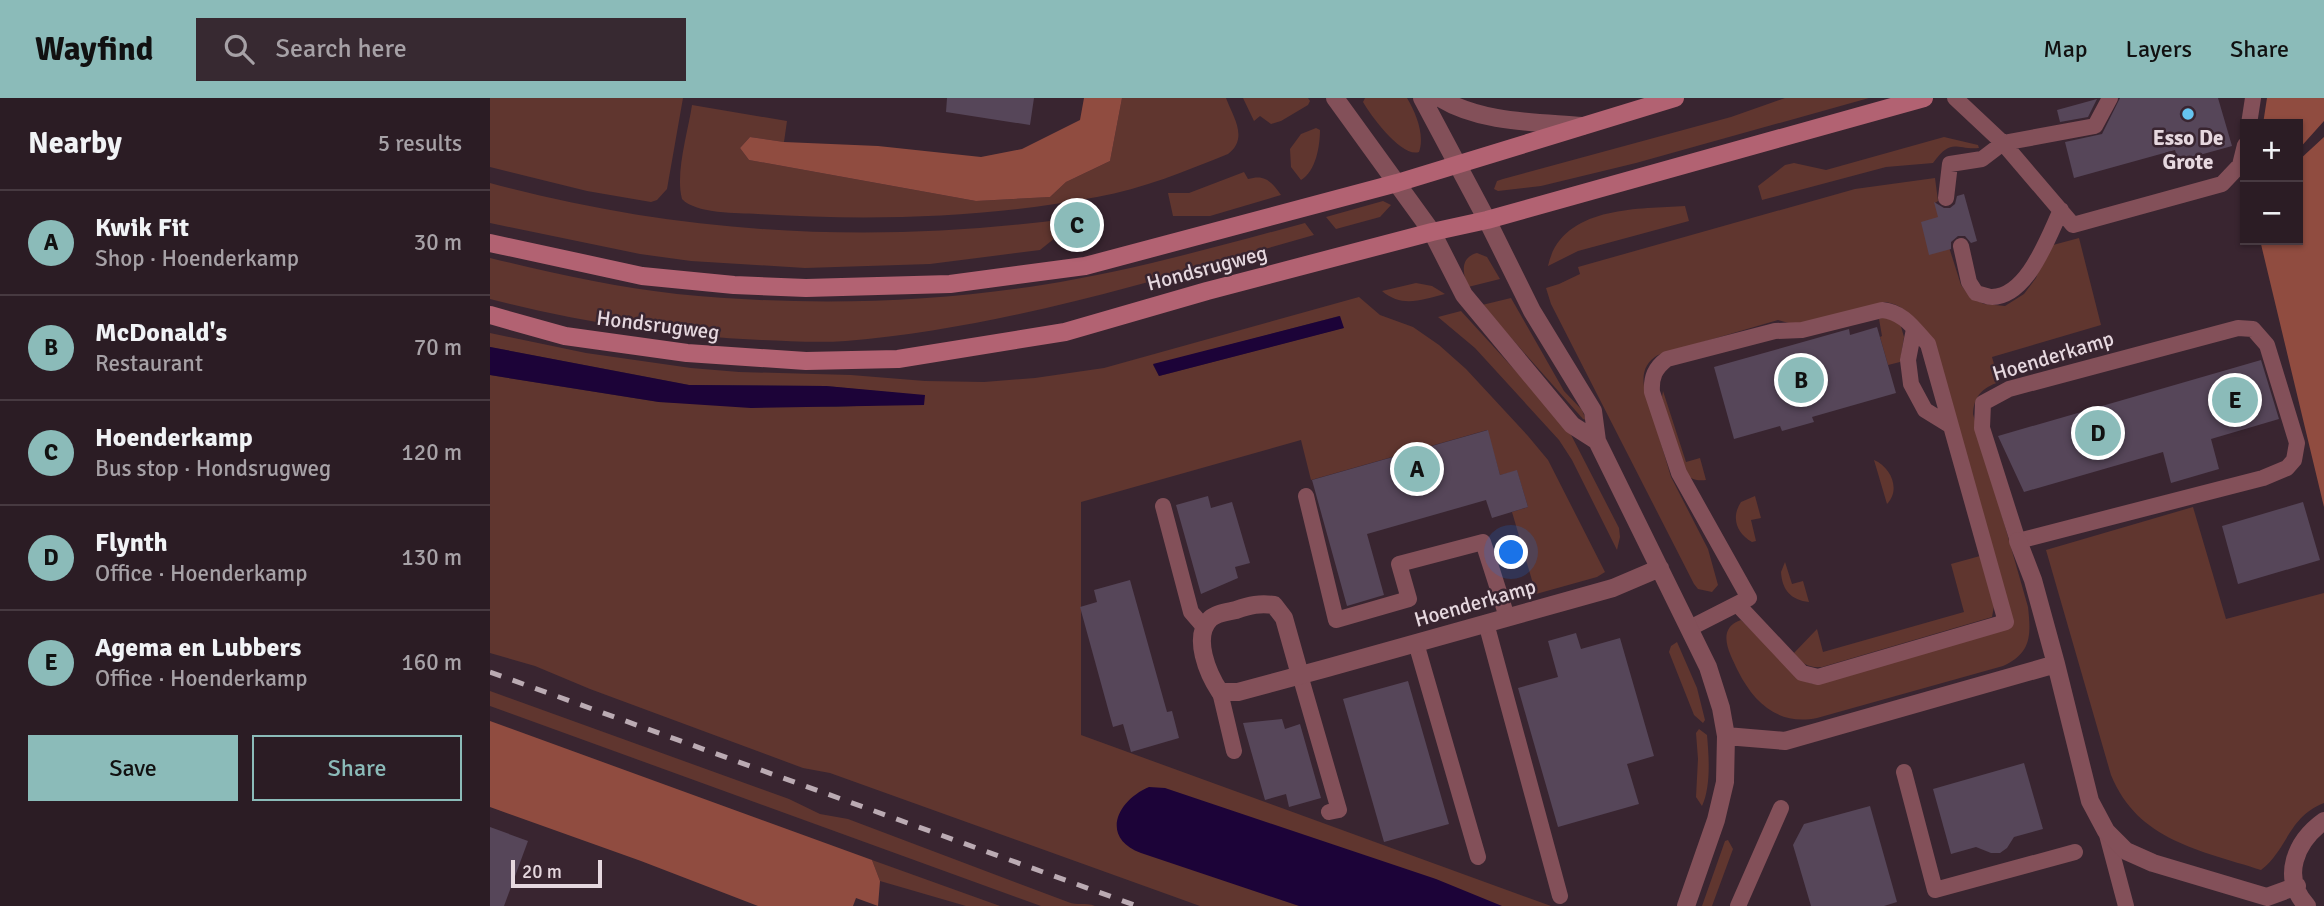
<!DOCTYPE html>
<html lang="en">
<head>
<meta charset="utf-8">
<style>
  :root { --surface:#2b1c24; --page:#372931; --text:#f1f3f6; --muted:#a6a1a6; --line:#473a41; --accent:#8bbbb9 }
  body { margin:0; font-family:Signika,sans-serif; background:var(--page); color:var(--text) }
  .controls { position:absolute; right:21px; top:21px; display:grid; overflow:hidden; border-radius:0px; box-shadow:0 2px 5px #0004 }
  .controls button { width:63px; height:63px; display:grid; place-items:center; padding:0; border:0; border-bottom:2px solid var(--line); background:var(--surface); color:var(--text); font:35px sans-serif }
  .scale { position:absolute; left:21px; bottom:18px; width:91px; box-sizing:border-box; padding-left:7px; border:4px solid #e6d8df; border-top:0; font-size:19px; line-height:24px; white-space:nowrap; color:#e6d8df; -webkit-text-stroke:5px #392530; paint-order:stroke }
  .you { position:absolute; left:1022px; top:455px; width:24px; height:24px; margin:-18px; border:5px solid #fff; border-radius:50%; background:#1a73e8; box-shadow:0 0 0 10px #1a73e833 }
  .badge { display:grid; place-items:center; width:46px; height:46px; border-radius:50%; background:var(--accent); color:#111; font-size:23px; font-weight:700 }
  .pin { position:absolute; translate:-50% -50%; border:4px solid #fff; box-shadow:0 2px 7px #0006 }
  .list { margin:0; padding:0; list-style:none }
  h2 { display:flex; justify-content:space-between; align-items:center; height:91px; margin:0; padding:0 28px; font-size:30px }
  h2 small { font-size:23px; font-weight:400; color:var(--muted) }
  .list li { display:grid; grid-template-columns:46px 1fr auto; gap:21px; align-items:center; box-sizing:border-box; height:105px; padding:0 28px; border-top:2px solid var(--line) }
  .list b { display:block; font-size:26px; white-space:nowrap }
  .list p { margin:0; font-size:23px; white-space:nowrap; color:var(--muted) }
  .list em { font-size:23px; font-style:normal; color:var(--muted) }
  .actions { display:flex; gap:14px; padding:21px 28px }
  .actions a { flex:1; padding:16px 0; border:2px solid var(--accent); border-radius:0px; text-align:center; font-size:24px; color:var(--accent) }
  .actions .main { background:var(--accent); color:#111 }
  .icon { flex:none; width:38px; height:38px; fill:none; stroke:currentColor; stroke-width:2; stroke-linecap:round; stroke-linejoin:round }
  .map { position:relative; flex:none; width:1834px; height:808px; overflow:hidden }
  header { display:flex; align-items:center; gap:42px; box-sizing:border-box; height:98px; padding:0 35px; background:var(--accent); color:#111 }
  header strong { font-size:33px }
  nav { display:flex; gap:38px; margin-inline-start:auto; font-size:24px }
  .search { width:490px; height:63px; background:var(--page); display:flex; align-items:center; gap:18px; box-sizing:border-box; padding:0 24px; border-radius:0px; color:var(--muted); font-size:26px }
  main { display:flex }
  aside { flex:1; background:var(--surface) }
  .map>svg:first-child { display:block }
</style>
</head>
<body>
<header>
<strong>Wayfind</strong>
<div class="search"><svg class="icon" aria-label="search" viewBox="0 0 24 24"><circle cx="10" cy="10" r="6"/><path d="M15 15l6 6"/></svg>Search here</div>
<nav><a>Map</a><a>Layers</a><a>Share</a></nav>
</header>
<main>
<aside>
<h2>Nearby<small>5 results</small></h2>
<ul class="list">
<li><span class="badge">A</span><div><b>Kwik Fit</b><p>Shop · Hoenderkamp</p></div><em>30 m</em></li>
<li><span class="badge">B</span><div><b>McDonald's</b><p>Restaurant</p></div><em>70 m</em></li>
<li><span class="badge">C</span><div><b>Hoenderkamp</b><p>Bus stop · Hondsrugweg</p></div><em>120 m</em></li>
<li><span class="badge">D</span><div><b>Flynth</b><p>Office · Hoenderkamp</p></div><em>130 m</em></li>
<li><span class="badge">E</span><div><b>Agema en Lubbers</b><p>Office · Hoenderkamp</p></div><em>160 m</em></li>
</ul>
<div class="actions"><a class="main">Save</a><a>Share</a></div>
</aside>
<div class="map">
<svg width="1834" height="808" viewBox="0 0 1834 808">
  <rect width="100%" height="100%" fill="#392530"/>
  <!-- green -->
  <path fill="#60362f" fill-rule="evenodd" d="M0,0H193L177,91L167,102L161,104L97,93L0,69Z
    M632,0H736C743,19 759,40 738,56C695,73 653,91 607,99C495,120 381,123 268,116C248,115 206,116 192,101C185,75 198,34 202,7L297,23L294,44L260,39L250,50L259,62L486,103L560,99L576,84L620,63Z
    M753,0H818L820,3L818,7L791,23L781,26L770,18L764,23Z
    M875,0H917C926,15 935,37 929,54C912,60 881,18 873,4Z
    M1295,0H1379L1146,65L1051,88L1008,93L1004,91L1007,83L1013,81L1241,19Z
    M826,30L830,32C830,48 826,73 811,82L801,69L800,51L811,36Z
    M1454,39L1488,47L1489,50C1465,52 1462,39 1443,65L1396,69L1272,102L1268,88L1295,67L1304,65L1336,72Z
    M754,74L758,81C775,76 781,83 791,97L720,118H683L678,95H699Z
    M1445,80L1448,103L1445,105L1471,187L1481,200L1494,206L1515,208L1534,196L1546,180L1553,160L1563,147L1589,140L1611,227L1502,259L1509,284C1492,290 1484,298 1483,316L1538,509C1541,536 1542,555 1513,568L1327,620C1289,628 1264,605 1248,573C1240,556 1225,531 1251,522L1311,582L1323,586L1511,533L1437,239C1424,222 1416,206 1394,204L1309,228L1288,222L1168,257C1156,264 1152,274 1154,288L1181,379L1218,451L1228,487L1222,494L1208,491L1204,486L1061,206L1056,190L1069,186L1090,176L1088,169L1365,91Z
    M0,85C192,137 386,147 583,120L586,132L570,136L550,152L440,166L315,170L201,163L150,156L0,125Z
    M893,103L901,107L890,119L846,131L836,119Z
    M1195,108L1199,123L1088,153L1058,168C1071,108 1147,111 1195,108Z
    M815,125L824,137C672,180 515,230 356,243C328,245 299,243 271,242C180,238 88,224 0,201V160C62,175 124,189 187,196C308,208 432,206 552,187C641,173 729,148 815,125Z
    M987,155L997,159L1010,181L978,189C973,176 969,160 987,155Z
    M926,185L942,188L955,196C931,202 912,210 892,193Z
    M869,199L890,217L923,229L949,247L976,271L1038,338L1058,362L1115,474L1107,479L1046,496L1022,414L1038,409L1027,373L1010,377L997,332L821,382L811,342L591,404V637L1061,808H710L340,675L313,670L100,591L45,568L0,555V277L169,304L346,309L386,307L435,298L336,288L199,287L0,249V235L96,255L201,270L249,274L361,277L435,283L494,284L545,280L614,270ZM849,218L853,230L669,278L663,267Z
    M1021,200L1074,293L1092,312L1096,322L1093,321L992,207Z
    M971,213L1077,329L1129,430L1130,439L1127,452L1082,362L1069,342L985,250L948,219Z
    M1394,219L1410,225L1414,239L1410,264L1398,267L1390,239L1392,238L1389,221Z
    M1173,293L1196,364L1210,360L1216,382C1208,383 1201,382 1196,375C1185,360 1177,318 1172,299Z
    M1384,362C1401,369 1411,392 1397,406Z
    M1265,398L1271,420L1261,422L1266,443L1262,444C1246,435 1241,419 1251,404Z
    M1703,409L1736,521L1834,495V705C1798,719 1798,751 1771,772C1710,752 1648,743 1621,677L1556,452Z
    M1490,458L1504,508L1502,519L1332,569C1318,570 1312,566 1304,555L1327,531L1333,554L1474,514L1461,466Z
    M1295,464L1302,486L1313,483L1319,504C1301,502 1292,492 1291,474Z
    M1187,544L1207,590L1215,622L1213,625L1204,617L1179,554L1181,548Z
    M0,593L299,701L330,716L358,721L578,804C588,808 595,804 605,808H551L0,608Z
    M1209,631L1217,637C1219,659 1221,689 1212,708L1206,699L1208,661L1206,635Z
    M1238,742L1243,751L1222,808H1212L1235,743Z
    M382,762L510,808H476L390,783Z"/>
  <!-- forest -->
  <path fill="#904c40" d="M594,0H632L620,63L576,84L560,99L486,103L259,62L250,50L260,39L294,44L388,48L491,59L532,51L590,22Z
    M1777,0H1834V23L1808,52V26H1773Z
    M1834,39V409L1770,142H1808V63Z
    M0,623L382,762L390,783L388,808L366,800L363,808H268L151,763L0,709Z"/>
  <!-- water -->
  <path fill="#1c0338" d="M850,218L854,230L669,278L663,266Z
    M0,249L199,287L336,288L435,297L434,307L261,310L169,304L0,277Z
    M659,689L675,690L946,781L1012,808H809L651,755C609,739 628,702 659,689Z"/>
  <!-- building -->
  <path fill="#564659" d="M457,0H544L540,27L456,14Z
    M1630,0H1728L1742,48L1688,63L1685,52L1584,80L1575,44L1612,36Z
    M1607,1L1598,19L1570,24L1567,12Z
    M1474,96L1487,143L1481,145L1475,138H1468L1461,144V151L1439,157L1431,124L1448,119L1444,104L1454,110H1460L1465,106L1467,98Z
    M1387,229L1406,295L1322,319L1324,324L1292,333L1290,328L1244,341L1224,269L1359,231L1360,237Z
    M1771,262L1789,321L1721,341L1729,371L1681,385L1673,354L1534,394L1508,338Z
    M998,332L1010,377L1027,372L1038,409L1002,420L996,402L877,436L894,497L857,508L822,382Z
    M718,398L721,410L742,404L760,465L745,469L748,480L711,496L686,407Z
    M1813,404L1830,462L1748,486L1732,428Z
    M640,482L677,614L682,613L689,640L641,654L633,626L623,629L590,509L607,504L604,492Z
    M1086,535L1091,551L1130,540L1164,658L1137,666L1149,706L1068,729L1028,590L1068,579L1058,543Z
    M918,583L959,726L894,744L853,601Z
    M792,621L795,631L810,626L831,700L799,709L796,696L775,702L753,625Z
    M1534,665L1553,731L1524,739L1517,750L1510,755H1501L1486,749L1461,756L1443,691Z
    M1380,708L1407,804L1394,808H1321L1303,747L1314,726Z
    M0,729L38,743L14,808H0Z"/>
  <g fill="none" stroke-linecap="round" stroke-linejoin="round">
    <!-- service -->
    <path stroke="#835059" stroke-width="16" d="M1465,0L1513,45L1605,28L1620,0
      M1759,26L1763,0
      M1456,100L1460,66L1492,61L1513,45L1583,127L1732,86L1750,67L1755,47
      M1471,148L1479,184L1486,195C1491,196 1498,199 1502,199C1538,198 1558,139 1571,112
      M1748,230L1763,231L1777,247L1807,345L1804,362L1797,370L1773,380L1528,443L1492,330L1493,305L1519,291Z
      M1424,231L1418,262L1421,286L1435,312L1461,328
      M816,398L846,522L919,501L909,466L993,444L1017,519
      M673,408L701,514L714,529
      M996,525L1070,798
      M1200,530L1259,500L1189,375L1162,294C1161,279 1165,270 1177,261L1285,233L1312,232L1392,212C1414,214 1424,231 1438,246L1516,524L1328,579L1312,575L1248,507
      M926,545L988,759
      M810,577L849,712L839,714
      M730,594L744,653
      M1414,674L1445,792L1585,754
      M1616,733L1636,808
      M1248,808L1291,710"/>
    <!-- minor -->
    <path stroke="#835059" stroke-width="18" d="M997,122L1042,213L1103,313L1107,343L1218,569L1231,610L1236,638L1235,684L1226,722L1196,808
      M942,134L974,197L1082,327L1107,343
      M1528,443L1543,482L1566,566
      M810,577L794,520L784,507C770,505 760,507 746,512C738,514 726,515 720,521C702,539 718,576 730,594H748L837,570L1123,490L1170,470
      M1236,638L1295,643L1566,566L1600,703L1616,733L1636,753L1663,765L1777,799L1807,788
      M1817,808C1790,779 1806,743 1834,723"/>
    <!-- tertiary -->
    <path stroke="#835059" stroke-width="18" d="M845,0L942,134
      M932,0L997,122
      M950,0C991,25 1045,24 1092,28"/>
    <!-- secondary -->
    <path stroke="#b26272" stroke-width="18" d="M0,145L152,178L244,187L316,190L460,186L595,168L907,85L1185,0
      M0,217L75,238L197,255L316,263L408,261L575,234L717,193L942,134L997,122L1434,0"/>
    <!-- rail -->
    <path stroke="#bbabb3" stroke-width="5" stroke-dasharray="12 12" stroke-linecap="butt" d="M0,574L647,808"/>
  </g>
  <!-- markers -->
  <circle fill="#66c4ef" stroke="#392530" stroke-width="2.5" cx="1698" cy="16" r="7"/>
  <g text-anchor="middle" stroke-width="5" stroke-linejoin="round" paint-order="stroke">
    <!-- poi labels -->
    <g font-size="21" font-weight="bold" fill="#e6d8df" stroke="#392530">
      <text x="1698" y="47">Esso De<tspan x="1698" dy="24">Grote</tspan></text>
    </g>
    <!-- street labels -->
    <g font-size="21" fill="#e6d8df" stroke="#392530">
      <text transform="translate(717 170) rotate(-15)" y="7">Hondsrugweg</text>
      <text transform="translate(168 227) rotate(7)" y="7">Hondsrugweg</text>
      <text transform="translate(1563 258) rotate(-17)" y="7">Hoenderkamp</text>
      <text transform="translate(985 505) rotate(-16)" y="7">Hoenderkamp</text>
    </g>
  </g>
</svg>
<div class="controls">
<button>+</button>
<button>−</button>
</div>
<div class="scale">20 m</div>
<div class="you"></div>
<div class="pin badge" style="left:927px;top:371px">A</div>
<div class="pin badge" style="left:1311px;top:282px">B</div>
<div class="pin badge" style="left:587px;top:127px">C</div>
<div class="pin badge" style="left:1608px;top:335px">D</div>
<div class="pin badge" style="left:1745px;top:302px">E</div>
</div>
</main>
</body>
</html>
